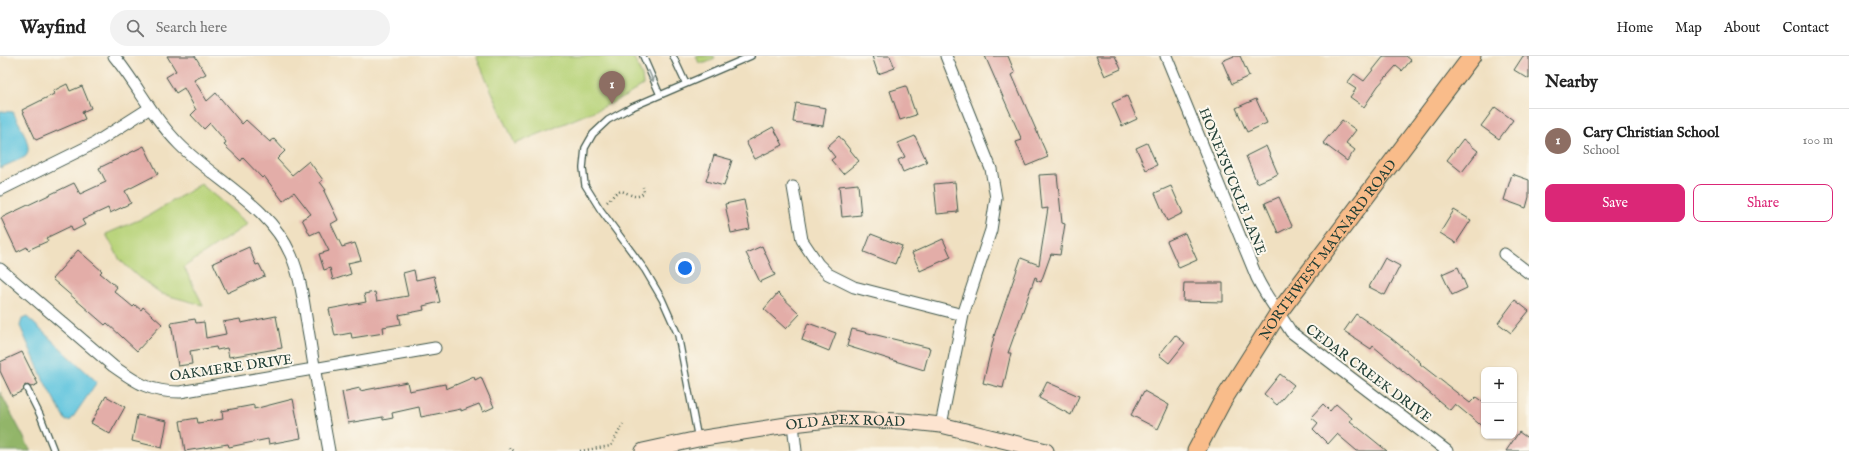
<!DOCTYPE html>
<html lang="en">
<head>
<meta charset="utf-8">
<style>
  :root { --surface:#fff; --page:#f2f2f2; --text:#222; --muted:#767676; --line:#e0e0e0; --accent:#db2777 }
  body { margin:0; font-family:"IM FELL English",serif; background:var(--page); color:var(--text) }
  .controls { position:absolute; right:12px; bottom:12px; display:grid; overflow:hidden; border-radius:8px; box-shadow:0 1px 3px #0004 }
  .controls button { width:36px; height:36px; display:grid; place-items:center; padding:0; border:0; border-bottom:1px solid var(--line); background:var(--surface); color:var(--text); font:20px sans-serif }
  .you { position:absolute; left:685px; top:212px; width:14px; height:14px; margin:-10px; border:3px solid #fff; border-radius:50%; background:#1a73e8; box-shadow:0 0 0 6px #1a73e833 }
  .badge { display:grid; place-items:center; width:26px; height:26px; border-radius:50%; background:var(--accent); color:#fff; font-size:13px; font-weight:700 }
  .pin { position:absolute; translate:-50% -33px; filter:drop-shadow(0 1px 2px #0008) }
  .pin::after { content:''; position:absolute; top:21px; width:14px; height:12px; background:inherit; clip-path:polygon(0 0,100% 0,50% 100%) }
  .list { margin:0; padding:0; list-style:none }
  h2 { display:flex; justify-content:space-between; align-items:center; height:52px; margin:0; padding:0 16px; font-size:17px }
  h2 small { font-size:13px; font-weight:400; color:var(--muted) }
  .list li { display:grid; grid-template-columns:26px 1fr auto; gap:12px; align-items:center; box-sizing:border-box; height:64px; padding:0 16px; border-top:1px solid var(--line) }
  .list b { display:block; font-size:15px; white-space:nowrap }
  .list p { margin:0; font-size:13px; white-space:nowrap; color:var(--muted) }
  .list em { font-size:13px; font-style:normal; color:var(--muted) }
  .actions { display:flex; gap:8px; padding:12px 16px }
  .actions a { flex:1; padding:9px 0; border:1px solid var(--accent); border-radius:8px; text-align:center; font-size:14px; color:var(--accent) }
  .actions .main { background:var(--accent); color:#fff }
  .icon { flex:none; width:22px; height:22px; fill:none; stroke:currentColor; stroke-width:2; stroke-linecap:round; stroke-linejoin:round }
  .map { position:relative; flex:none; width:1529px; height:395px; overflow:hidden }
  header { display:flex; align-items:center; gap:24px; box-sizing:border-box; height:56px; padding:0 20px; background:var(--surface); border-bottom:1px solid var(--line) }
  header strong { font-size:19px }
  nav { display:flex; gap:22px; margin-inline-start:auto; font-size:14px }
  .search { width:280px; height:36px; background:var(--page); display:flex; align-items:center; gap:10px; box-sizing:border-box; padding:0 14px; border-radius:22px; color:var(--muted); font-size:15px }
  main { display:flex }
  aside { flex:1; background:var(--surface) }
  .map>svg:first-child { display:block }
</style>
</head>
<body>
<header>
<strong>Wayfind</strong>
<div class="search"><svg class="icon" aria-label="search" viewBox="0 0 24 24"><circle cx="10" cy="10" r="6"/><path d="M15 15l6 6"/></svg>Search here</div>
<nav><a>Home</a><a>Map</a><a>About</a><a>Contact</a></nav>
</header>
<main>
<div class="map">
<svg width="1529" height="395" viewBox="0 0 1529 395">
  <rect width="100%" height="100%" fill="#fbf7ec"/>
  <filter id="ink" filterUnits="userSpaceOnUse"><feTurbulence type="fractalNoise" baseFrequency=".025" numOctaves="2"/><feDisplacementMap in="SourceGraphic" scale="8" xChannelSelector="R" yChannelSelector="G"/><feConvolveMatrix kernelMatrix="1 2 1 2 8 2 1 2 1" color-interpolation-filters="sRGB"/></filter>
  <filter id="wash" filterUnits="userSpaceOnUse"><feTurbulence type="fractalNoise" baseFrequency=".012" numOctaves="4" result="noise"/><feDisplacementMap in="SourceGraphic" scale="16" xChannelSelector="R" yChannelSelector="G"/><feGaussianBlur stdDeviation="0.9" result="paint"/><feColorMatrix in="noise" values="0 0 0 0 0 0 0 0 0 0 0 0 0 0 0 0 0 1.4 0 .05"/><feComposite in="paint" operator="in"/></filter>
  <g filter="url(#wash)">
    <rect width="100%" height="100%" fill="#f0e0c1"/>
    <!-- green -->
    <path fill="#b8d379" stroke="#6c8856" d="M476,0H633L642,20L643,29L626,40L599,53L515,88Z
      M696,0H714L715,3L705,7H699Z
      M201,128L248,168L184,211L203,249L162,238L137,220L120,204L106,178L148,160Z"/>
    <!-- forest -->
    <path fill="#92b569" stroke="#58794e" d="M0,336L31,395H0Z"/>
    <!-- water -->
    <path fill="#60c5de" stroke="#408189" d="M0,55L13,56C18,66 35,92 25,101L0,112Z
      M27,261L97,326L71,364L66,365L44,325L20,270L22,263Z"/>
    <g id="blocks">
      <!-- building -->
      <path fill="#e3ada8" d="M167,0H195L206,18L194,24L207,45L216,37L242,68L246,64L270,86L274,83L285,95L277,103L292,119L309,105L323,124L320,126L326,134L324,135L338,164L331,168L342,191L355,187L361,204L348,207L351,218L333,224L330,212L324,214L319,198L329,195L319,175L310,179L302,163L311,158L294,136L283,145L264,120L262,122L243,102L241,105L224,89L226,86L210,67L204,73L191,59L196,54L184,32L176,37L166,21L176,15Z
        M872,0H890L895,12L878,18Z
        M985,0H1008L1015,17L1012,19L1048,101L1026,110L1016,86L1022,84Z
        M1096,0H1115L1121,13L1105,20Z
        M1234,0H1240L1249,20L1232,28L1222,5Z
        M1384,0H1406L1411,4L1402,15L1396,10L1378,30L1364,51L1350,41L1356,33L1347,27L1354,18L1364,25Z
        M1523,0H1529V23L1514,14Z
        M67,28L70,35L82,30L91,52L82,56L85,63L36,84L22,54L54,38L53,35Z
        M906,30L916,59L900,64L890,35Z
        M1127,40L1137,63L1122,70L1112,47Z
        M1256,43L1267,67L1247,76L1236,52Z
        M796,47L826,52L823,70L793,66Z
        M1495,51L1513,64L1499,83L1481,70Z
        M1342,64L1356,74L1346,87L1355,94L1347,105L1323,87Z
        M773,71L783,89L755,103L746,86Z
        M839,80L859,105L843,118L831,104L835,101L827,91Z
        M915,80L927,106L903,116L898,104L905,101L898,87Z
        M1463,83L1478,95L1462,116L1447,104Z
        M1147,87L1157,109L1146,114L1136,92Z
        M144,90L158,118L125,135L131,147L110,157L108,152L82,164L85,169L73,175L71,170L46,182L48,185L28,194L27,191L17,196L1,162L74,127L80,138L106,126L99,112Z
        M1266,90L1278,118L1257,127L1246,100Z
        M714,99L732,104L724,130L706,125Z
        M1057,118L1062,167L1065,168L1060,199L1051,198L1041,226L1036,224L1037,222L1035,221L1008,297H1011L1003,332L983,327L995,277L1021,202L1039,209L1048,152L1042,153L1039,119Z
        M1512,118L1529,124V141L1526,152L1504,144Z
        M955,126L958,156L937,158L934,128Z
        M858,128L861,159L842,161L839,130Z
        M1171,130L1183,157L1167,165L1155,137Z
        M1279,141L1292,170L1278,177L1265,147Z
        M744,144L750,173L731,177L725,148Z
        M1454,154L1471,164L1456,187L1440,177Z
        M1185,177L1197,204L1179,212L1167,185Z
        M871,178L902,190L895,208L864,196Z
        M943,183L951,201L920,215L912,197Z
        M762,190L775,219L760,226L746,197Z
        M249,191L256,209L259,208L265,220L227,237L213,207Z
        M78,194L102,215L100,217L117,231L114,235L133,251L135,249L141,254L143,251L162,268L137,295L107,267L105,269L52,223Z
        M1385,202L1400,210L1385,239L1369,231Z
        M1458,211L1467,232L1452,239L1442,218Z
        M414,214L416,224L434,220L440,246L423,250L424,254L399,259L401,268L383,271L384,277L352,282L351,277L335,280L329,253L366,246L364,238L375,236L377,245L408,240L403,217Z
        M1184,227H1223V246L1183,245Z
        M778,237L800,258L786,273L764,253Z
        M1515,244L1529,255L1511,277L1498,267Z
        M1356,258L1391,282L1421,307L1420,308L1470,347L1476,341L1484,347V372L1455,348L1450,354L1373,290L1371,293L1344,275Z
        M276,260L282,292L229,301L227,292L217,294L216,291L190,295L192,308L178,310L171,267L195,263L196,267L204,266L206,282L226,278L223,266L240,263L241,267Z
        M808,267L836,277L829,295L802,284Z
        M852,273L930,292L924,314L847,290Z
        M1175,279L1185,287L1169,307L1159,299Z
        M22,296L38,328L31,331L25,329L23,335L12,340L0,315V306Z
        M1280,318L1294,329L1277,349L1264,338Z
        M474,321L475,324L481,321L494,351L483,356L479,348L461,355V353L421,361L419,351L392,357L393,362L383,364V361L348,367L342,336L360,332V335L407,326L409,335L445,328L446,333Z
        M1047,326L1079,340L1071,359L1039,342Z
        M1144,335L1169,349L1158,373L1131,359Z
        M106,340L125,351L110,378L91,367Z
        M293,343L301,382L269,388L268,383L229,391L228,388L185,395L180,365L197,362L198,367L223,363L222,355L254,349V353Z
        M1323,348L1330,355L1336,348L1352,362L1350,365L1387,395H1357L1337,378L1328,388L1313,373L1318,367L1311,361Z
        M137,359L167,365L162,392L132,385Z
        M1519,376L1529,383V395H1506Z"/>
    </g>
  </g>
  <g filter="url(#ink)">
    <use href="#blocks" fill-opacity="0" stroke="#3e5549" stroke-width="1"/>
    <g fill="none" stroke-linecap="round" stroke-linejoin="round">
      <defs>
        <path id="lane" d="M643,0L660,39
          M673,0L686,28
          M27,333L40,359L54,395
          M698,383L678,279L662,243L645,214L600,153L585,129L583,112L585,92L593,78L608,64L630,52L751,0"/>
        <path id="street" d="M114,0C137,28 153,62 179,88C215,125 269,149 291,199C302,224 304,252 309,279C315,318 322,356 329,395
          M1166,0L1257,222C1266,241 1280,258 1291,276L1447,395
          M793,131L802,184L818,208L828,218L854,231L963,259
          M0,134L95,87L150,52
          M1504,198L1529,217
          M0,213L113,310C137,327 150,336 180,336L435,292
          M793,368L796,395
          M941,369L963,259L991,174L996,142L991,113L946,0"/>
        <g id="secondary">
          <path id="s1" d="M643,395L698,383L793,368L837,363L903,365L941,369L1046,395"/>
        </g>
        <g id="primary">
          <path id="s2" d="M1196,395L1222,346L1279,256L1472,0"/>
        </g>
      </defs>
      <!-- lane casing -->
      <use href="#lane" stroke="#3e5549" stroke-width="8"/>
      <!-- street casing -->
      <use href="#street" stroke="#3e5549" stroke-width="13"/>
      <!-- secondary casing -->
      <use href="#secondary" stroke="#3e5549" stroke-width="17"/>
      <!-- primary casing -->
      <use href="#primary" stroke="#3e5549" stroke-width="19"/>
      <!-- path -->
      <path stroke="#3e5549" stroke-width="2.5" stroke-dasharray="1 3" stroke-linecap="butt" d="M607,146L616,137L621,135C630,137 636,145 644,136L643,131
        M509,392L514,395
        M580,395L611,390L623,368"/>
      <!-- lane -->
      <use href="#lane" stroke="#fff" stroke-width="5.5"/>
      <!-- street -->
      <use href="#street" stroke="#fff" stroke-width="11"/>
      <!-- secondary -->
      <use href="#secondary" stroke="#fde4d0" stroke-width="15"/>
      <!-- primary -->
      <use href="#primary" stroke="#f9bc8a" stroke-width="17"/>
    </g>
    <!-- one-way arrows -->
    <defs><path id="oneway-shaft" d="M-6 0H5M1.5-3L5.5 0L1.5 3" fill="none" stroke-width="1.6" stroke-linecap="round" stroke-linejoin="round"/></defs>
    <use stroke="#8f9e9a" href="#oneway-shaft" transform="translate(651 20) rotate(67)"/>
  </g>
  <g text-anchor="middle" stroke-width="4" stroke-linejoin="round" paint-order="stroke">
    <!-- street labels -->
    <g font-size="14" fill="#1f3d34" stroke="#fbf7ec">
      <text transform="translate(1233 125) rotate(68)" y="5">HONEYSUCKLE LANE</text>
      <text dy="5" stroke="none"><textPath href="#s2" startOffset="241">NORTHWEST MAYNARD ROAD</textPath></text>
      <text transform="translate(231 311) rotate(-8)" y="5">OAKMERE DRIVE</text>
      <text transform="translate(1369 317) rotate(37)" y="5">CEDAR CREEK DRIVE</text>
      <text dy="5" stroke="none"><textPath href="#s1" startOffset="205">OLD APEX ROAD</textPath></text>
    </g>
  </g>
</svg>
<div class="controls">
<button>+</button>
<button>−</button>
</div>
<div class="you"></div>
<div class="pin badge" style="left:612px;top:48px;background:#8d6e63">1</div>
</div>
<aside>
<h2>Nearby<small></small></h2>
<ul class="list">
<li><span class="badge" style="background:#8d6e63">1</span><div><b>Cary Christian School</b><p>School</p></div><em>100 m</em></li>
</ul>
<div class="actions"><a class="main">Save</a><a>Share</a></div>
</aside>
</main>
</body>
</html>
